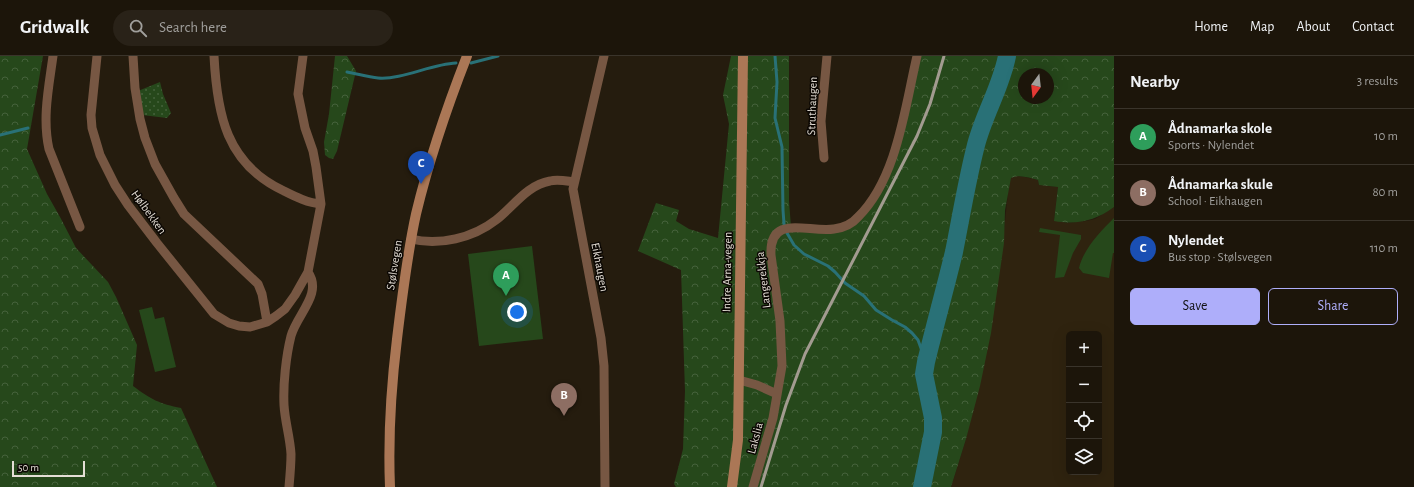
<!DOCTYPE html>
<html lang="en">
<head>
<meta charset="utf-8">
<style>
  :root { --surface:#1c150a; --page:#292218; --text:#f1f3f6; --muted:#a09f9c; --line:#3a342b; --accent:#aeaefa }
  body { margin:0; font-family:"Alegreya Sans",sans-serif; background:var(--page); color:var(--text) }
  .controls { position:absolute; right:12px; bottom:12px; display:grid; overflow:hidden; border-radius:6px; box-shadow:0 4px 16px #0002 }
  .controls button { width:36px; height:36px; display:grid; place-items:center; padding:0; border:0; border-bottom:1px solid var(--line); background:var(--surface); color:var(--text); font:20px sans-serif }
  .compass { position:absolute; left:1018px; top:12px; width:36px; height:36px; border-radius:50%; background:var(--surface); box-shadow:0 4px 16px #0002; rotate:195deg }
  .scale { position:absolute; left:12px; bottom:10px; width:73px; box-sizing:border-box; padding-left:4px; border:2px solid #e4ded5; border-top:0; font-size:11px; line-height:14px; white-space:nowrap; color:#e4ded5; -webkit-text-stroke:3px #0b0703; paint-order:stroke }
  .you { position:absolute; left:517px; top:256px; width:14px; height:14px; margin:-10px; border:3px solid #fff; border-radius:50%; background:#1a73e8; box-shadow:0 0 0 6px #1a73e833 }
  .badge { display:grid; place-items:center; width:26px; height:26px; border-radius:50%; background:var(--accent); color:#fff; font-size:13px; font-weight:700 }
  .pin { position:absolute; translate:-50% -33px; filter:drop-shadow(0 1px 2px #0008) }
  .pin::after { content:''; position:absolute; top:21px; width:14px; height:12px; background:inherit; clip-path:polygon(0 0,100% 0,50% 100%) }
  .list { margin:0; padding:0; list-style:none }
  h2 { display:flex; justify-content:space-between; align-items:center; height:52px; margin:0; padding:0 16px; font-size:17px }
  h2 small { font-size:13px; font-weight:400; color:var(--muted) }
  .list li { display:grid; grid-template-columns:26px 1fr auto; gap:12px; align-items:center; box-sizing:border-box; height:56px; padding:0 16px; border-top:1px solid var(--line) }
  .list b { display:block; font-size:15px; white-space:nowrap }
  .list p { margin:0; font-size:13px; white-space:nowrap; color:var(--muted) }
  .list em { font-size:13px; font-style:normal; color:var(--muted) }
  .actions { display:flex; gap:8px; padding:12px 16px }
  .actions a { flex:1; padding:9px 0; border:1px solid var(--accent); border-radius:6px; text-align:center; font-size:14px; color:var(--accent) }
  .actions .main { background:var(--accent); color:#111 }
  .icon { flex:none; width:22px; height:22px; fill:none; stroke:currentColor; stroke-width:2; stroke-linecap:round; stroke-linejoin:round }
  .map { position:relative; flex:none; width:1114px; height:431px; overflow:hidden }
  header { display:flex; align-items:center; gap:24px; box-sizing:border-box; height:56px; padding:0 20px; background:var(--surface); border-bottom:1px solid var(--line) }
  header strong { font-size:19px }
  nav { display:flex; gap:22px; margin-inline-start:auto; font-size:14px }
  .search { width:280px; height:36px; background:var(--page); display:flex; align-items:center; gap:10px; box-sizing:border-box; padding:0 14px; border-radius:22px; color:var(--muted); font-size:15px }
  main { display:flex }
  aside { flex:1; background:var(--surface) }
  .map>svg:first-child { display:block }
</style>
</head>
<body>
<header>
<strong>Gridwalk</strong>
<div class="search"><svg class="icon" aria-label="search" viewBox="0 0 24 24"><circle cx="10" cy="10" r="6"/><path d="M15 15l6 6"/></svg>Search here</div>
<nav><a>Home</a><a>Map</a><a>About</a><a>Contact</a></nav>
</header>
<main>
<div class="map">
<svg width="1114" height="431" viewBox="0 0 1114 431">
  <defs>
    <pattern id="forest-crowns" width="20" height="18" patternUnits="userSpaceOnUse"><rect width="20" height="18" fill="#26481b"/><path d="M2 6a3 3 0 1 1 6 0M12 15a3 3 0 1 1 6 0" fill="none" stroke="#45623b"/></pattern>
    <pattern id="park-dots" width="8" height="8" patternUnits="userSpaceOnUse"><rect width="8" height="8" fill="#26481b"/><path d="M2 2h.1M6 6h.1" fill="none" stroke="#45623b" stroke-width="1.8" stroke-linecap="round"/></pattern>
  </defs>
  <rect width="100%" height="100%" fill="#251c0e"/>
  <!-- built -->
  <path fill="#2f230f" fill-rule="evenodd" d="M1016,120L1025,121L1038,124L1039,129L1058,131L1054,164L1067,167L1086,165L1095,163L1114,151V431H951L966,383L1001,205L1008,136L1011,122ZM1069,278H1099V416H1069Z"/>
  <!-- grass -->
  <path fill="#26481b" d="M1114,162V197H1113L1109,222L1083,217L1079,212C1084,192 1100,176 1114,162Z
    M1040,172L1081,179V183L1073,197L1064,221L1055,222L1060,179L1039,176Z
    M532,190L543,283L479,290L468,198Z
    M152,251L155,263L164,261L176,311L155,316L139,254Z"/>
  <!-- forest -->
  <path fill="url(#forest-crowns)" fill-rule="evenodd" d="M0,0H43L27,93L47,138L60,161L76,192L108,226L116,241L137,289L133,330C150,343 160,348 181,352L217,431H0Z
    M335,0H347L356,15L337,95L333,103L329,102L325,99L324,86L329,58Z
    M731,0H789V145L791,171L849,168L883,125L917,0H1114V151C1095,165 1077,169 1054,165L1058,131L1039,129L1038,124C1029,122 1020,118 1011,122L1005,154L1004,187L991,277L980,330L966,383L951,431H676L674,428L683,393L685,335L681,214L638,195L656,147L679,154L676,165L689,173L718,182L729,68L723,39ZM1024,18H1048V42H1024Z"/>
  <!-- park -->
  <path fill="url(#park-dots)" d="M160,26L163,38L171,57L167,62L142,59L138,35Z"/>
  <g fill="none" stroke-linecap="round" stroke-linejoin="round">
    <!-- stream -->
    <path stroke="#297177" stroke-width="3" d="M775,0L777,26L775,62L782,91L783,154L784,168L787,177L794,189L804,198L828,210L835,216L845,227L864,240L876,254L892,264L905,271L912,277L918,284L926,306
      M471,7L498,0
      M347,16C358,18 368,21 378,22C402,24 431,8 456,7
      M0,79L28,72"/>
    <!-- river -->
    <path stroke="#297177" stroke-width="18" d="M922,431L933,376V362L924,318L926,306C935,269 945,233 954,196C961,161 967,124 976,89C984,58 1001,31 1007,0"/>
    <!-- street -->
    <path stroke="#775743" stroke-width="9" d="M53,0C49,30 42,62 49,93L80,171
      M97,0L91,59L92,72L100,99L115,129L128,149L157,187L214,258L229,267L239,270L250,271L267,266L276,260L285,253L295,239L308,216L321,148L316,111L313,95L305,72L298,38L303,0
      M133,0L135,32L140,63L145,82L155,108L174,142L184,158L258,228L262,238L267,266
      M214,0C217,58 226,108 284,135C296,141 308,147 321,148
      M604,0L573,133L601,282L604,310L605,431
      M824,102L821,65L827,0
      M411,183C439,190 473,182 496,164C513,151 527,129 550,125C558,123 566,125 574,126
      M739,324L757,329L777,338
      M289,431C290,420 291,409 291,398C290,381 285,366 284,349C283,328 286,300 291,280C297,258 323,238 308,216
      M753,431L773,362L782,310L780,265L771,199C769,157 808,177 834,173C842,172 852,168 858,161C897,123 905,51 917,0"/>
    <!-- secondary -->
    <path stroke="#ab7756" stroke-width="10" d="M390,431C388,382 391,332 397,283C402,241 407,199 416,158C429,104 447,51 467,0
      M732,431L738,384L743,0"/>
    <!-- rail -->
    <path stroke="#a29b90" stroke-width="3" d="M761,431L786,349L805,298L917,80L930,48L944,0"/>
  </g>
  <g text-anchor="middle" stroke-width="3" stroke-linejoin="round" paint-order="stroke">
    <!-- street labels -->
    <g font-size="12" fill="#e4ded5" stroke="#0b0703">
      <text transform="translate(812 50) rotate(-88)" y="4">Struthaugen</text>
      <text transform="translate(149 156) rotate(54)" y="4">Hølbekken</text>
      <text transform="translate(394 209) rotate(-81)" y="4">Stølsvegen</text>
      <text transform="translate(600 211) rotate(79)" y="4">Eikhaugen</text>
      <text transform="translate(727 216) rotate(-89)" y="4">Indre Arna-vegen</text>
      <text transform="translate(763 224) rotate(-97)" y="4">Langerekkja</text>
      <text transform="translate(755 382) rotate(-75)" y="4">Lakslia</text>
    </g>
  </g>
</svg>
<div class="controls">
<button>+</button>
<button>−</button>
<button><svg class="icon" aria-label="locate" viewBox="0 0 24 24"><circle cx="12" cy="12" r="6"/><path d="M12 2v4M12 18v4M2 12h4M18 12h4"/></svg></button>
<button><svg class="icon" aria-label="layers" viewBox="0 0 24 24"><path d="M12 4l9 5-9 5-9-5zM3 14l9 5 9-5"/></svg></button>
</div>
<svg class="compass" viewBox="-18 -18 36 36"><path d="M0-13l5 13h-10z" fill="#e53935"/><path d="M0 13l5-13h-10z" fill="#a09f9c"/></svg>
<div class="scale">50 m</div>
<div class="you"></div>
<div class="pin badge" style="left:506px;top:240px;background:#2e9e5b">A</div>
<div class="pin badge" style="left:564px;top:360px;background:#8d6e63">B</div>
<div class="pin badge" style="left:421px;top:128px;background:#1a4fb4">C</div>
</div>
<aside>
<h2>Nearby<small>3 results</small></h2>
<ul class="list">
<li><span class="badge" style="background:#2e9e5b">A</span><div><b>Ådnamarka skole</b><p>Sports · Nylendet</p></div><em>10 m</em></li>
<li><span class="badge" style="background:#8d6e63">B</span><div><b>Ådnamarka skule</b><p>School · Eikhaugen</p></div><em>80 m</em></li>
<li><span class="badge" style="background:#1a4fb4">C</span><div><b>Nylendet</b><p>Bus stop · Stølsvegen</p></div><em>110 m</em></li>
</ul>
<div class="actions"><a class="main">Save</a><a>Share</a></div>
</aside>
</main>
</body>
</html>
